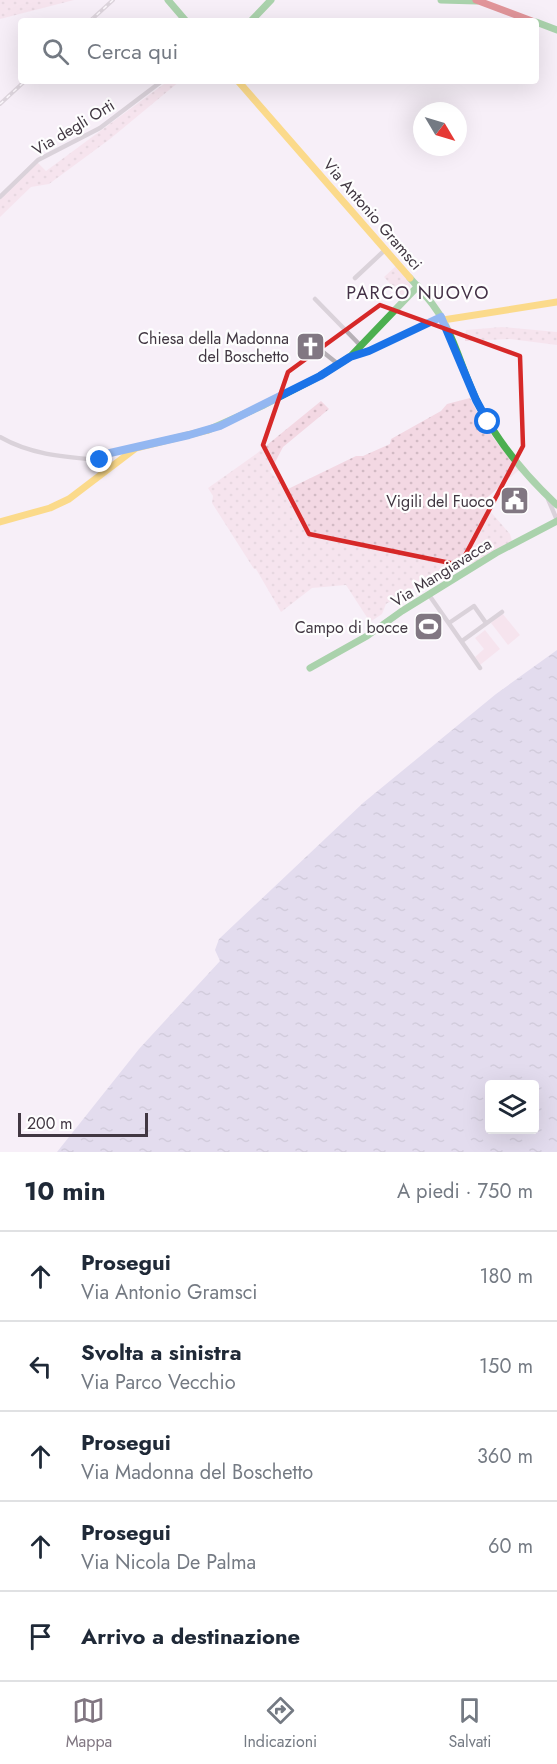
<!DOCTYPE html>
<html lang="it">
<head>
<meta charset="utf-8">
<style>
  :root { --surface:#fff; --page:#f6f6f7; --text:#1f2937; --muted:#747a83; --line:#e0e1e3; --accent:#817782 }
  body { margin:0; font-family:Jost,sans-serif; background:var(--page); color:var(--text) }
  .controls { position:absolute; right:18px; bottom:18px; display:grid; overflow:hidden; border-radius:6px; box-shadow:0 6px 24px #0002 }
  .controls button { width:54px; height:54px; display:grid; place-items:center; padding:0; border:0; border-bottom:2px solid var(--line); background:var(--surface); color:var(--text); font:30px sans-serif }
  .compass { position:absolute; left:413px; top:102px; width:54px; height:54px; border-radius:50%; background:var(--surface); box-shadow:0 6px 24px #0002; rotate:128deg }
  .scale { position:absolute; left:18px; bottom:15px; width:130px; box-sizing:border-box; padding-left:6px; border:3px solid #413742; border-top:0; font-size:16px; line-height:21px; white-space:nowrap; color:#413742; -webkit-text-stroke:4px #fefefe; paint-order:stroke }
  .stop { position:absolute; width:18px; height:18px; margin:-14px; border:4px solid #1a73e8; border-radius:50%; background:#fff }
  .stop.end { background:#1a73e8; border-color:#fff; box-shadow:0 2px 6px #0008 }
  .list { margin:0; padding:0; list-style:none }
  h2 { display:flex; justify-content:space-between; align-items:center; height:78px; margin:0; padding:0 24px; font-size:26px }
  h2 small { font-size:20px; font-weight:400; color:var(--muted) }
  .list li { display:grid; grid-template-columns:39px 1fr auto; gap:18px; align-items:center; box-sizing:border-box; height:90px; padding:0 24px; border-top:2px solid var(--line) }
  .list b { display:block; font-size:22px; white-space:nowrap }
  .list p { margin:0; font-size:20px; white-space:nowrap; color:var(--muted) }
  .list em { font-size:20px; font-style:normal; color:var(--muted) }
  .icon { flex:none; width:33px; height:33px; fill:none; stroke:currentColor; stroke-width:2; stroke-linecap:round; stroke-linejoin:round }
  .map { position:relative; flex:none; width:557px; height:1152px; overflow:hidden }
  .search { position:absolute; background:var(--surface); box-shadow:0 6px 24px #0002; left:18px; right:18px; top:18px; height:66px; display:flex; align-items:center; gap:15px; box-sizing:border-box; padding:0 21px; border-radius:6px; color:var(--muted); font-size:22px }
  .sheet { height:528px; background:var(--surface) }
  nav { display:flex; justify-content:space-around; align-items:center; box-sizing:border-box; height:84px; border-top:2px solid var(--line); background:var(--surface); font-size:16px; color:var(--muted) }
  nav a { display:grid; justify-items:center; gap:3px }
  nav .on { color:var(--accent) }
  .map>svg:first-child { display:block }
</style>
</head>
<body>
<div class="map">
<svg width="557" height="1152" viewBox="0 0 557 1152">
  <defs>
    <pattern id="green-dots" width="8" height="8" patternUnits="userSpaceOnUse" patternTransform="scale(1.5)"><rect width="8" height="8" fill="#f3d8e3"/><path d="M2 2h.1M6 6h.1" fill="none" stroke="#d2bac4" stroke-width="1.8" stroke-linecap="round"/></pattern>
    <pattern id="water-ripples" width="26" height="14" patternUnits="userSpaceOnUse" patternTransform="scale(1.5)"><rect width="26" height="14" fill="#c9c6e3"/><path d="M2 4q2-2 4 0t4 0M15 11q2-2 4 0t4 0" fill="none" stroke="#a5a2ba"/></pattern>
  </defs>
  <rect width="100%" height="100%" fill="#f7eff8"/>
  <!-- green -->
  <path fill="url(#green-dots)" d="M0,0H74L0,19Z
    M168,81H180L110,139L49,184L31,187L0,217V199L37,162L46,171Z
    M396,266L410,281V288L404,298L384,277Z
    M502,327L557,332V345L510,339L465,341L466,330Z
    M470,398C483,425 499,448 520,469L482,502L510,534L512,541L473,564L466,556L386,604L382,614L370,622L346,585L312,588L281,612L256,569H254L212,503L213,496L208,488L256,454L321,401L329,409L283,447L270,472L288,489L356,456H363L390,444L391,439L441,411L447,404Z"/>
  <!-- pitch -->
  <path fill="#f3d8e3" d="M502,613L520,635L508,645L491,623Z
    M485,630L500,649L480,665L475,657L484,649L475,638Z"/>
  <!-- water -->
  <path fill="url(#water-ripples)" fill-rule="evenodd" d="M557,650V1152H57L139,1049L220,961L215,950L219,939L363,803L496,694ZM490,1084H534V1130H490Z"/>
  <g fill="none" stroke-linecap="round" stroke-linejoin="round">
    <!-- street -->
    <path stroke="#b6b0b6" stroke-width="4.5" d="M0,197L38,160L100,128L162,81
      M355,278L386,249
      M315,299L361,346
      M318,348L338,364
      M352,356L369,351L441,317
      M0,437C31,455 65,457 100,460L110,453L134,448
      M548,499L557,520
      M429,595L480,668
      M449,623L474,606L486,623
      M462,641L502,612"/>
    <!-- fast -->
    <path stroke="#4caf50" stroke-width="7" d="M168,0L186,21
      M441,0L477,1
      M251,21L271,0
      M536,22L557,30
      M410,278C423,293 437,307 446,326C460,354 467,384 482,411C501,446 528,478 557,505
      M208,430L264,405L320,376L350,357L418,286
      M310,668L367,636L402,611L496,553L557,521"/>
    <!-- slow -->
    <path stroke="#ffc107" stroke-width="7" d="M238,81L410,278
      M443,320L557,302
      M0,522L50,508L69,499L136,448L208,430"/>
    <!-- jam -->
    <path stroke="#c62828" stroke-width="7" d="M476,0L532,21"/>
    <defs>
      <path id="rail" d="M90,21L113,0
        M0,104L25,81"/>
    </defs>
    <!-- rail casing -->
    <use href="#rail" stroke="#bbb4bb" stroke-width="4"/>
    <!-- rail -->
    <use href="#rail" stroke="#fefefe" stroke-width="1.5" stroke-dasharray="4.5" stroke-linecap="butt"/>
  </g>
  <g fill="none" stroke-linecap="round" stroke-linejoin="round">
    <!-- route -->
    <path stroke="#1a73e8" stroke-width="8" d="M100,460L110,453L189,435L220,426L320,376L350,357L369,351L441,317L476,400L488,422"/>
  </g>
  <!-- marked area -->
  <path d="M0 0H557V1152H0ZM380,305L520,356L523,446L460,565L309,534L263,445L288,372Z" fill="#f7eff8" fill-opacity=".55" fill-rule="evenodd"/>
  <path fill="none" stroke="#d62828" stroke-width="4.5" stroke-linejoin="round" d="M380,305L520,356L523,446L460,565L309,534L263,445L288,372Z"/>
  <!-- icons -->
  <defs>
    <symbol id="church-square" viewBox="-11 -11 22 22"><rect x="-9" y="-9" width="18" height="18" rx="4" fill="#817782" stroke="#fefefe"/><path d="M-1.2-6h2.4v3.5h3.3v2.4h-3.3V6h-2.4V-.1h-3.3v-2.4h3.3Z" fill="#fff"/></symbol>
    <symbol id="civic-square" viewBox="-11 -11 22 22"><rect x="-9" y="-9" width="18" height="18" rx="4" fill="#817782" stroke="#fefefe"/><path d="M-.6-6.5H3V-4.5H.6V-3L4-1V1h2V6H-6V1h2V-1L-.6-3ZM-1.2 2.5V6h2.4V2.5Z" fill="#fff"/></symbol>
    <symbol id="stadium-square" viewBox="-11 -11 22 22"><rect x="-9" y="-9" width="18" height="18" rx="4" fill="#817782" stroke="#fefefe"/><path d="M0-5a6.5 5 0 1 0 0 10a6.5 5 0 1 0 0-10ZM-3.5-1.8h7v3.6h-7Z" fill="#fff"/></symbol>
  </defs>
  <g fill-rule="evenodd">
    <use href="#church-square" x="294" y="330" width="33" height="33"/>
    <use href="#civic-square" x="498" y="484" width="33" height="33"/>
    <use href="#stadium-square" x="412" y="610" width="33" height="33"/>
  </g>
  <g text-anchor="middle" stroke-width="4.5" stroke-linejoin="round" paint-order="stroke">
    <!-- street labels -->
    <g font-size="16" fill="#413742" stroke="#fefefe">
      <text transform="translate(73 127) rotate(-31)" y="6">Via degli Orti</text>
      <text transform="translate(373 214) rotate(49)" y="6">Via Antonio Gramsci</text>
      <text transform="translate(441 572) rotate(-32)" y="6">Via Mangiavacca</text>
    </g>
    <!-- poi labels -->
    <g font-size="16" fill="#413742" stroke="#fefefe" text-anchor="end">
      <text x="289" y="344">Chiesa della Madonna<tspan x="289" dy="18">del Boschetto</tspan></text>
      <text x="494" y="507">Vigili del Fuoco</text>
      <text x="408" y="633">Campo di bocce</text>
    </g>
    <!-- neighbourhood labels -->
    <g font-size="18" letter-spacing="1.5" fill="#443147" stroke="#fefefe">
      <text x="418" y="299">PARCO NUOVO</text>
    </g>
  </g>
</svg>
<div class="controls">
<button><svg class="icon" aria-label="layers" viewBox="0 0 24 24"><path d="M12 4l9 5-9 5-9-5zM3 14l9 5 9-5"/></svg></button>
</div>
<svg class="compass" viewBox="-18 -18 36 36"><path d="M0-13l5 13h-10z" fill="#e53935"/><path d="M0 13l5-13h-10z" fill="#747a83"/></svg>
<div class="scale">200 m</div>
<div class="stop" style="left:488px;top:422px"></div>
<div class="stop end" style="left:100px;top:460px"></div>
<div class="search"><svg class="icon" aria-label="search" viewBox="0 0 24 24"><circle cx="10" cy="10" r="6"/><path d="M15 15l6 6"/></svg>Cerca qui</div>
</div>
<section class="sheet">
<h2>10 min<small>A piedi · 750 m</small></h2>
<ul class="list">
<li><svg class="icon" aria-label="ahead" viewBox="0 0 24 24"><path d="M12 20V5M6 11l6-6 6 6"/></svg><div><b>Prosegui</b><p>Via Antonio Gramsci</p></div><em>180 m</em></li>
<li><svg class="icon" aria-label="left" viewBox="0 0 24 24"><path d="M17 20v-9H6M10 6l-5 5 5 5"/></svg><div><b>Svolta a sinistra</b><p>Via Parco Vecchio</p></div><em>150 m</em></li>
<li><svg class="icon" aria-label="ahead" viewBox="0 0 24 24"><path d="M12 20V5M6 11l6-6 6 6"/></svg><div><b>Prosegui</b><p>Via Madonna del Boschetto</p></div><em>360 m</em></li>
<li><svg class="icon" aria-label="ahead" viewBox="0 0 24 24"><path d="M12 20V5M6 11l6-6 6 6"/></svg><div><b>Prosegui</b><p>Via Nicola De Palma</p></div><em>60 m</em></li>
<li><svg class="icon" aria-label="arrive" viewBox="0 0 24 24"><path d="M6 21V4h12l-3 4 3 4H6"/></svg><div><b>Arrivo a destinazione</b></div></li>
</ul>
</section>
<nav>
<a class="on"><svg class="icon" aria-label="map" viewBox="0 0 24 24"><path d="M3 6l6-2 6 2 6-2v14l-6 2-6-2-6 2zM9 4v14M15 6v14"/></svg>Mappa</a>
<a><svg class="icon" aria-label="directions" viewBox="0 0 24 24"><path d="M12 3l9 9-9 9-9-9zM9 14v-3h6M13 9l2 2-2 2"/></svg>Indicazioni</a>
<a><svg class="icon" aria-label="saved" viewBox="0 0 24 24"><path d="M7 4h10v16l-5-4-5 4z"/></svg>Salvati</a>
</nav>
</body>
</html>
